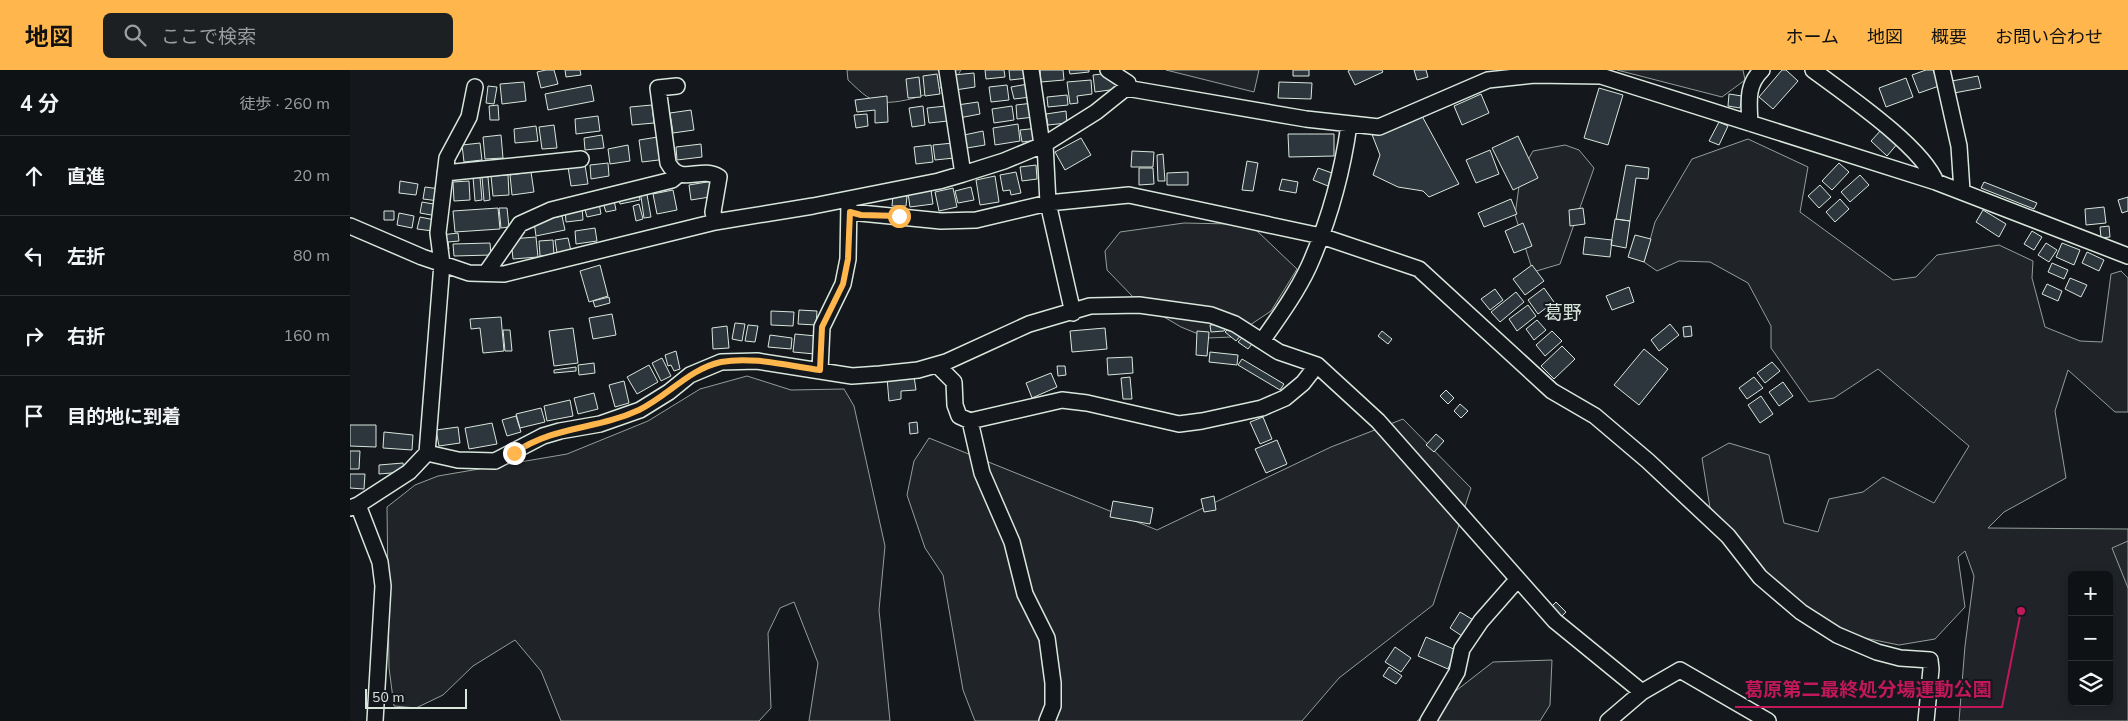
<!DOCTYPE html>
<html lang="ja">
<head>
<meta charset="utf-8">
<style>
  :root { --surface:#0f1215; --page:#1d2022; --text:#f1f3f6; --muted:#9b9ea0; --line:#2f3234; --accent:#ffb74d }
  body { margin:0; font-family:"Nunito Sans","Noto Sans JP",sans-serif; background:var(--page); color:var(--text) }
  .controls { position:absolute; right:15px; bottom:15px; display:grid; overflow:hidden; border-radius:8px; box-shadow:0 2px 8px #0003 }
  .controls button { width:45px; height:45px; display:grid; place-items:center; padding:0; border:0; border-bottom:1px solid var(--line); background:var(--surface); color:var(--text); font:25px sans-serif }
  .scale { position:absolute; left:15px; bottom:12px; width:102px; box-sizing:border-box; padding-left:5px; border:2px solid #d8e6dc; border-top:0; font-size:14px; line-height:18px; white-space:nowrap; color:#d8e6dc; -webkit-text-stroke:4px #14181c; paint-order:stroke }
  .stop { position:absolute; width:15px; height:15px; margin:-11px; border:4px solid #ffb74d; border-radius:50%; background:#fff }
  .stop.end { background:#ffb74d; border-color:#fff; box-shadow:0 1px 5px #0008 }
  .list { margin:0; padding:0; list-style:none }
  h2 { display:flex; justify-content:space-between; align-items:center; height:65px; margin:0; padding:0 20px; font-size:21px }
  h2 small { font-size:16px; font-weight:400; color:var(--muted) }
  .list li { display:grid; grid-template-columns:32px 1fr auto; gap:15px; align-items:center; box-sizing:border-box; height:80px; padding:0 20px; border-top:1px solid var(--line) }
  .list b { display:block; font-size:19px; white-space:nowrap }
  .list em { font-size:16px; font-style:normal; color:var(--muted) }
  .icon { flex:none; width:28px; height:28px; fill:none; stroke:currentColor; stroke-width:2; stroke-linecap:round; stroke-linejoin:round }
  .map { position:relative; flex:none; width:1778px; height:651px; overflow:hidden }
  header { display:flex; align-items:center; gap:30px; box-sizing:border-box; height:70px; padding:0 25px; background:var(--accent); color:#111 }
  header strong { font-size:24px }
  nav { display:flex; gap:28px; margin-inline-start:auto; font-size:18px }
  .search { width:350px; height:45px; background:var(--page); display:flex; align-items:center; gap:12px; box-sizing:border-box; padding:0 18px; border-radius:8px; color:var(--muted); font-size:19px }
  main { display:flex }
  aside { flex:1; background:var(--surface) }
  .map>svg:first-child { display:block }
</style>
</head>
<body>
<header>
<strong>地図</strong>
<div class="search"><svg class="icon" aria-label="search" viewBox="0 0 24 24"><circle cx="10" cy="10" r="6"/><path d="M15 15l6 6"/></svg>ここで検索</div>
<nav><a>ホーム</a><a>地図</a><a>概要</a><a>お問い合わせ</a></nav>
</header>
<main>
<aside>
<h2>4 分<small>徒歩 · 260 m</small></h2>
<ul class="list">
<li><svg class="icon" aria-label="ahead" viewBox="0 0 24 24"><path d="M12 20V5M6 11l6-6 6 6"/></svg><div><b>直進</b></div><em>20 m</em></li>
<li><svg class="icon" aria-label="left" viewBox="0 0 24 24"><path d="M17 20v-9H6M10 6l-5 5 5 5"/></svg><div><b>左折</b></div><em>80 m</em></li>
<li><svg class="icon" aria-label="right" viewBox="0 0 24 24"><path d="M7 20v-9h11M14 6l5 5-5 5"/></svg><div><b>右折</b></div><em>160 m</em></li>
<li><svg class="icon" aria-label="arrive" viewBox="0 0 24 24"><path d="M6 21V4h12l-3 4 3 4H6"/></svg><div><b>目的地に到着</b></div></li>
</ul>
</aside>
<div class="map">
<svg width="1778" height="651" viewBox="0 0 1778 651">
  <rect width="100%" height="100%" fill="#14181c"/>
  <!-- green -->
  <path fill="#202428" stroke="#939e99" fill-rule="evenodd" d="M497,0H611C601,20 552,35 530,32C517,30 507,18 498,10Z
    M816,0H909L904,22Z
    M1267,0H1393L1395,10L1372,27Z
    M1398,69L1458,97L1450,142L1543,210L1566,207L1587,185L1649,175L1683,191L1682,208L1695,257L1730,271L1752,272L1761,204L1771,201L1778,208V342H1765L1718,300L1705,341L1716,408L1654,442L1638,458L1778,459V651H1609L1615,576L1624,506L1615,481L1608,487L1615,537L1585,569L1549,575L1480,561L1434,525L1395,474L1360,438L1352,388L1379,373L1419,385L1434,453L1468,462L1479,429L1513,422L1533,407L1584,433L1619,376L1528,299L1484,328L1459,332L1421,278V256L1398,213L1360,192L1329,191L1307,201L1294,192L1305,152L1342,89ZM1722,505H1759V632H1722Z
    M1215,75L1229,80L1244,98L1210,194L1183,202L1165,145L1171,102L1183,81Z
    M834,153L882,154L906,160L947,199L921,241L882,267L858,268L831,257L787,231L757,200L755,181L770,162Z
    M397,306L441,320L494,319L504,336L535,476L529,540L540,651H459L468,593L444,532L430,538L418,563L421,638L409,651H211L191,601L165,570L123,596L93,625L66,638L44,636L39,598L37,437L65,415L88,406L217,384L298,351L350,319Z
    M1053,349L1121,418L1083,535L989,608L952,651H625L613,620L593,505L575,478L557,425L564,391L579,368L807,460L981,377Z
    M1202,590L1200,635L1190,651H1067L1143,592Z"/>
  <!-- parking -->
  <path fill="#24282b" stroke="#939e99" d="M1778,471V518L1762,478Z"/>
  <!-- building -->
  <path fill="#2c363c" stroke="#d8e6dc" d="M196,0H204L208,14L191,18L187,2Z
    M215,0H230L231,5L216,7Z
    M635,0H654L655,7L636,9Z
    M659,0H677L678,8L660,10Z
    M690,0H713L714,10L691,12Z
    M719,0H739V2L720,4Z
    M943,0H959V6H943Z
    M1000,0H1032L1033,2L1005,15L998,1Z
    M1064,0H1076L1078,7L1067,10Z
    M1432,0H1436L1448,11L1423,39L1409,27Z
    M1576,0H1583L1589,16L1569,23L1562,5Z
    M624,3L625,17L605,20L603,5Z
    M760,3L766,8L767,19L745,22L743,5Z
    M587,4L590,24L575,26L573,6Z
    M1628,6L1631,18L1604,23L1602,11Z
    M569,7L571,27L558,28L556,9Z
    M1556,8L1563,27L1536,37L1529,18Z
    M741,10L742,24L727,26L728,33L720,34L717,12Z
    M174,12L176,31L152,34L150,14Z
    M929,12L962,13L961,29L928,28Z
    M678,14L681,27L664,29L661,17Z
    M241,15L244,31L198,40L195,24Z
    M657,15L659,30L641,32L639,17Z
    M138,16L147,17L144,34L136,33Z
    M1249,18L1273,25L1258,75L1234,68Z
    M1131,24L1139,43L1112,55L1104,36Z
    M1379,24L1392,26L1390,38L1378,36Z
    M717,25L718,35L698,37L697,27Z
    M537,26L538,52L525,53V40L507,42L505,30Z
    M628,32L630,44L609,48L607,35Z
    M683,33L684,47L667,49L666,35Z
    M148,35L149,50H140L139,36Z
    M302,35L304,53L282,55L280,37Z
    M573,36L575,55L562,57L559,38Z
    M596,36L598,51L579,53L577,38Z
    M662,36L664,50L644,53L642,39Z
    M341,40L344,60L323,63L320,43Z
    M716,41L717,53L698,55L696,44Z
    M517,44L518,56L506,58L504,45Z
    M248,46L250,61L226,64L225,49Z
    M1072,46L1109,114L1079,127L1073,121L1048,117L1023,105L1030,85L1021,62L1055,55Z
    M1369,52L1378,56L1369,75L1359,71Z
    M668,54L670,71L645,75L643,58Z
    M204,55L207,78L192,79L189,57Z
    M186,56L188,71L165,73L164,59Z
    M689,58L690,70L672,72L670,60Z
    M1532,59L1548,73L1537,86L1521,71Z
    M633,61L635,75L617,78L614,65Z
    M938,64H984V86L939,87Z
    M151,65L153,88L135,89L133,67Z
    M252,65L254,78L235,80L234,68Z
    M314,66L317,89L292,92L289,70Z
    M1168,66L1188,108L1163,120L1142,78Z
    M731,68L741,85L715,100L705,82Z
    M130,73L132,90L114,92L112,75Z
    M603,73L604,88L585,90L583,75Z
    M351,74L352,87L327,90L326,77Z
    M278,75L280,91L260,94L258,79Z
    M581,75L583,92L566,94L564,77Z
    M1140,80L1149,104L1126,113L1116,90Z
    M782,81L804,82L803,97H781Z
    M813,84L815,111H808L807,85Z
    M897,91L908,93L903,121L892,120Z
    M258,93L259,106L241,109L240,95Z
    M1489,93L1499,102L1482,120L1472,111Z
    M235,95L238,114L221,116L218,97Z
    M686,95L687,109L672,111L670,97Z
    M1276,95L1299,98L1298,109L1286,108L1280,151L1266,149Z
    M789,98H803L804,114L789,115Z
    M968,98L982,103L978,116L963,110Z
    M181,102L184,122L162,125L160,105Z
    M666,102L671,123L661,125L660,120L653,121L650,105Z
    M838,102V115H817V103Z
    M158,105L159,125L143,126L141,106Z
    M1510,105L1519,115L1500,132L1491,122Z
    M645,106L649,132L630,135L626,110Z
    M123,107H130L132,130L125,131Z
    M132,107H138L140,130L134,131Z
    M932,109L948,112L946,123L929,120Z
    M50,111L68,114L66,125L49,123Z
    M119,111L120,130L104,131L103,112Z
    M363,111L366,126L341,130L339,115Z
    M1634,112L1687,133L1684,139L1631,118Z
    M1470,115L1481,127L1469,138L1458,126Z
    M75,117L90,119L89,131L73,129Z
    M621,117L624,130L608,133L605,121Z
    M603,118L607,137L589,141L585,122Z
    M288,119L290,130L270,134L268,123Z
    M296,119L301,147L294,148L290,120Z
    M323,120L327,140L307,144L303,124Z
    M581,120L583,134L560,137L558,123Z
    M543,125L557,126L556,136H542Z
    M1778,127V141L1772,143L1768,130Z
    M1161,129L1167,144L1134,157L1128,143Z
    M1490,129L1499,139L1485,152L1476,142Z
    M264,130L266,140L256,142L253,133Z
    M72,132L89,135L87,146L70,143Z
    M249,133L251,144L237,147L234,136Z
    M289,134L293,149L286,151L283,136Z
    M232,137L233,150L216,152L215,139Z
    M1754,137L1756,153L1736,155L1735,139Z
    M148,138L150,159L105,162L103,141Z
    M149,138H157L159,157L151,158Z
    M1233,138L1235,154L1220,156L1219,140Z
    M1633,140L1656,154L1649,167L1626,152Z
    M34,141H44V150H34Z
    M49,143L64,146L62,158L47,155Z
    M212,146L215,160L186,166L184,152Z
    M70,147L85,150L83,161L67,159Z
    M1265,149L1280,151L1276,178L1261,175Z
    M1173,153L1182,176L1164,183L1155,161Z
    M1759,156L1760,167L1751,168L1750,157Z
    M245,158L247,171L226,174L225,161Z
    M1682,161L1692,167L1684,180L1674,174Z
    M108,163L109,171L98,172L99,179L93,180L91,165Z
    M1285,165L1301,169L1294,192L1278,187Z
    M186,167L188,187L163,189L161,169Z
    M1235,167L1262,170L1260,187L1233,184Z
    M218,168L221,181L207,183L205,170Z
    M203,170L204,185L190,186L189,171Z
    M140,173L141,185L104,186L103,174Z
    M1696,173L1707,180L1699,192L1688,185Z
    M1712,173L1730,180L1724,195L1706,187Z
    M1737,182L1754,190L1749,201L1732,193Z
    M1702,193L1718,200L1714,209L1698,202Z
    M250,195L258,226L239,232L230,201Z
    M1182,195L1194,211L1175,225L1163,209Z
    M1720,208L1737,215L1731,227L1715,219Z
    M1697,214L1712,221L1708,231L1692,224Z
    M1279,217L1284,232L1262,240L1256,226Z
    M1194,218L1204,232L1188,244L1178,230Z
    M1145,219L1153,230L1140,240L1131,229Z
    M1166,222L1174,232L1150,252L1141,242Z
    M259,227L260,233L245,237L243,231Z
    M1178,235L1186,246L1167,261L1159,249Z
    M449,240L467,241L466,255L448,254Z
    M421,241L444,242L443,256L421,255Z
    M262,244L266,265L243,269L239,248Z
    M151,247L154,281L133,283L130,258L121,259L120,249Z
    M1187,250L1196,260L1184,270L1176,259Z
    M385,253L395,254L392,271L382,269Z
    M881,253L874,261L861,262L860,255Z
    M883,254L893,263L886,271L875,262Z
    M1320,254L1329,265L1309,281L1301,270Z
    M398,255L408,256L405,272L395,271Z
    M377,256L379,278L363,279L362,258Z
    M1341,256L1342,266L1334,267L1333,257Z
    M223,258L228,293L204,296L199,261Z
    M755,258L757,279L722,282L720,261Z
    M153,260H160L162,281H155Z
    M847,261L859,262L857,286L846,285Z
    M1032,261L1042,269L1038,274L1028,266Z
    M1202,261L1212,271L1195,286L1186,275Z
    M897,262L906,269L898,279L888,272Z
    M445,264L466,266L465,284L443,282Z
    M420,265L442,268L441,279L418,277Z
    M1212,276L1225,289L1204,309L1191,296Z
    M1294,279L1318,299L1289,335L1264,315Z
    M326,281L330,299L324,301L321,295L318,296L315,285Z
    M860,282L888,285L887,295L859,292Z
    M782,287L783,303L758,305L757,288Z
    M312,288L321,306L311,311L302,293Z
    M892,289L934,314L930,320L888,295Z
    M1422,292L1430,301L1415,313L1407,303Z
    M244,293L245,303L229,305L228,295Z
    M299,295L308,312L287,324L277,307Z
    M707,296H715L716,305L708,306Z
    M226,297V301L204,303V300Z
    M701,303L707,317L682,328L676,313Z
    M564,306L566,320L551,321V329L539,331L537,308Z
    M780,307L782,329H773L771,308Z
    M1404,307L1413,318L1397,329L1389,318Z
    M274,311L279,333L265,337L259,315Z
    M1433,312L1443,326L1429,336L1419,322Z
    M1096,320L1104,328L1098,334L1090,326Z
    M244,323L248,339L228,344L224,328Z
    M1411,326L1423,344L1410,353L1398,335Z
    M220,330L223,346L197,351L194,336Z
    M1110,334L1118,341L1111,348L1104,341Z
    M191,338L195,352L170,358L166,344Z
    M166,346L171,362L157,366L152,350Z
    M913,347L922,369L910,374L900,352Z
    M567,352L568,363L560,364L559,353Z
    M142,353L147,374L119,379L115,358Z
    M0,355H26V377L0,376Z
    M108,357L110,373L89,376L86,360Z
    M34,362L63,365L62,380L33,378Z
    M1086,364L1094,371L1084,382L1076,375Z
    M927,370L937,394L916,403L905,379Z
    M0,381H10L9,399H0Z
    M53,393L54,402L29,404V395Z
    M0,404H15L14,419L0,418Z
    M864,426L866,440L854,442L851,429Z
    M763,431L803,438L800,454L760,447Z
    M1206,532L1216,542L1212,546L1202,536Z
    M1110,542L1125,551L1115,568L1100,558Z
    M1076,567L1106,580L1098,599L1068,586Z
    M1045,577L1061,588L1051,602L1035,592Z
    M1039,597L1052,606L1046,614L1033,606Z"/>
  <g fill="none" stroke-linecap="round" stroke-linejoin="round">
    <defs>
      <path id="minor" d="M597,0L613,104
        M681,0L692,75
        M758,0L778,13
        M1463,0C1495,24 1572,76 1586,112
        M1592,0L1609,76L1612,121
        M327,16L308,18L318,93C331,117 350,95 369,107L363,142L365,152
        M1400,53C1399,33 1396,15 1412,0
        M695,74L698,133L723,243
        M95,103L231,89
        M500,142L591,151L626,150L698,133L779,125L971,166L1069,199L1202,321L1245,346L1298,391L1378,466L1410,507L1451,542L1487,565L1527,582L1550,588L1580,590L1581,599L1576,651
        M0,156L72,187L119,203L154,204L365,152L463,136L589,111L613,104L654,91L695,74L746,42L776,18L956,49L1029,57L1138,10L1184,5L1251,6L1586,112L1778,186
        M136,203L170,154L201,140L322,110L328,105
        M912,271C929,247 947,222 959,196C979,151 992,104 999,55
        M587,295L604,312L605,335L609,346L620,351L632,403L662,472L675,524L697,568L703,613V636L697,651
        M470,300L472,257L493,214L498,189L499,132
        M620,351L712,330L737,333L829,354L852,351L912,338L935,328L953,313L967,295
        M77,383L108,390L145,391L193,366L210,361L250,354L290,340L319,322L340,305L371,292L407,291L502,306L530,304L568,300L596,292L679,254L740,236L789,235L861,245L885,254L929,282L967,295L1028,351L1205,551L1292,622
        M8,435L30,492L33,516L25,651
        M0,438L8,435L59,402L77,383L92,194L88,163L97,88L119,47L125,17
        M1078,651L1107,602L1112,579L1131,551L1167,510
        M1258,651L1292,622L1330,600L1418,651"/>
    </defs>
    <!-- minor casing -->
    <use href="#minor" stroke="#d8e6dc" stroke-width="18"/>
    <!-- minor -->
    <use href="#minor" stroke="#14181c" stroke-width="15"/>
  </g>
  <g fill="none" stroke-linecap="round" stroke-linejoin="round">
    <!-- route -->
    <path stroke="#ffb74d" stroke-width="6" d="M164,383C206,355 246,360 289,340C318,326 339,299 371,292C403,286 439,296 470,300L472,257L493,214L498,189L500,142L511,145L549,146"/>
  </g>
  <g text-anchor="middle" stroke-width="4" stroke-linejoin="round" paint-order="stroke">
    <!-- neighbourhood labels -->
    <g font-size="19" fill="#d8e6dc" stroke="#14181c">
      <text x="1213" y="249">葛野</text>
    </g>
  </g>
  <!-- callouts -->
  <path fill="none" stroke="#c2185b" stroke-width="2" d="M1671 541L1652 637H1385"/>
  <circle fill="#c2185b" stroke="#14181c" stroke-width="2" cx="1671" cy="541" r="5"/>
  <g font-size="19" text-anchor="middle" font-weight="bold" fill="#c2185b" stroke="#14181c" stroke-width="4" stroke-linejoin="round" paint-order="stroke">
    <text x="1518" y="626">葛原第二最終処分場運動公園</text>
  </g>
</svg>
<div class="controls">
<button>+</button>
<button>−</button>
<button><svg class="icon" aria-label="layers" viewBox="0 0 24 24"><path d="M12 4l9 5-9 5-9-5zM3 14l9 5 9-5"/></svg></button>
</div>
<div class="scale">50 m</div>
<div class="stop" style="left:549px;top:146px"></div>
<div class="stop end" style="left:164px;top:383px"></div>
</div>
</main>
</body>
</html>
